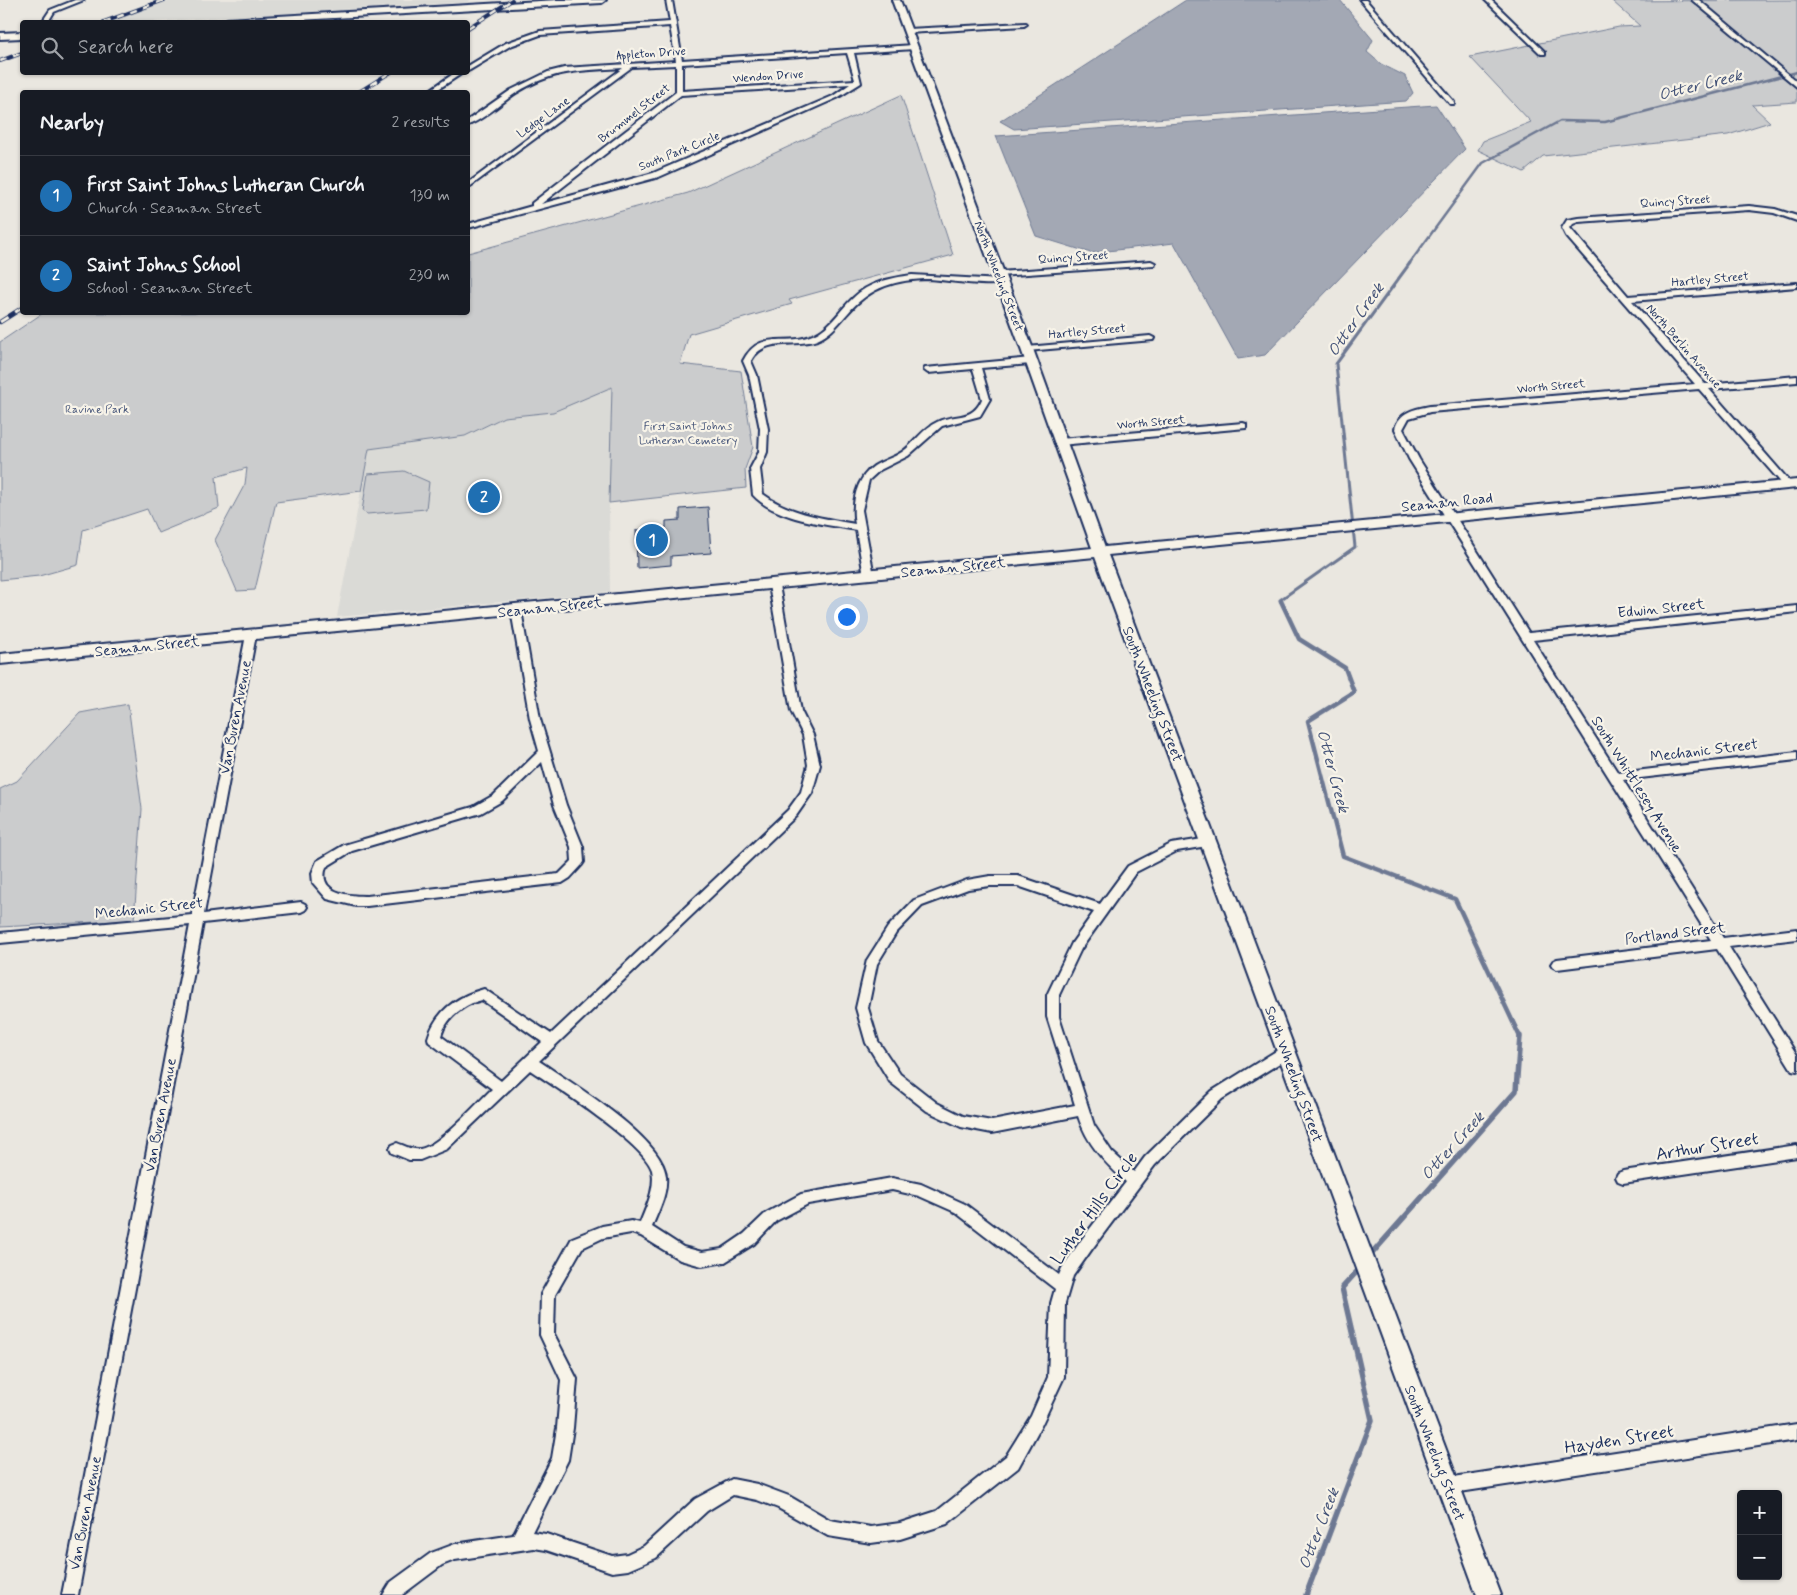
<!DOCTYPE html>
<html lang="en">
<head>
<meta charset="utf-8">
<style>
  :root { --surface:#171b24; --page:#242831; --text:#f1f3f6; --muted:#9ea1a6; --line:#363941; --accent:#1f6fb2 }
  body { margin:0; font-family:Mynerve,sans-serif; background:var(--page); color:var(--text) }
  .controls { position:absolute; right:15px; bottom:15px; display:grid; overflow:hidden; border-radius:5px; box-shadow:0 1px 4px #0004 }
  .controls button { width:45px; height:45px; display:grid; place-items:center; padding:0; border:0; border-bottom:1px solid var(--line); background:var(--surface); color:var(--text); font:25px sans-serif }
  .you { position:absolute; left:846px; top:616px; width:18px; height:18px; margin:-12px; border:4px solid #fff; border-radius:50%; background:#1a73e8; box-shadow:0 0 0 8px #1a73e833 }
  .badge { display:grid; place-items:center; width:32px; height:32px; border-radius:50%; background:var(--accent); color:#fff; font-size:16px; font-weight:700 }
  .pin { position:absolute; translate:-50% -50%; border:2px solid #fff; box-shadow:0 1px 5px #0006 }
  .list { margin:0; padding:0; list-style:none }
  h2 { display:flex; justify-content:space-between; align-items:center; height:65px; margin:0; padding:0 20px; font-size:21px }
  h2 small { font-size:16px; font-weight:400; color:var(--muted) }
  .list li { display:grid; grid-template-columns:32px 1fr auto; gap:15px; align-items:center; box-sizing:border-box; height:80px; padding:0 20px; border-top:1px solid var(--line) }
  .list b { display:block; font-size:19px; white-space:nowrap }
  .list p { margin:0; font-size:16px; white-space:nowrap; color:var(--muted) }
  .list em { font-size:16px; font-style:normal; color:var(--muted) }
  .icon { flex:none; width:28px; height:28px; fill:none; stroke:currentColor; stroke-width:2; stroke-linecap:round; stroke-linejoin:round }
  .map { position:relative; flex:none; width:1797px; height:1595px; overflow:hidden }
  .search { position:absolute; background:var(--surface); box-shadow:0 1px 4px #0004; left:20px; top:20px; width:450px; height:55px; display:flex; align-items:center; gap:12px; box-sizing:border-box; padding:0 18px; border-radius:5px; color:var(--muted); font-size:19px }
  .panel { position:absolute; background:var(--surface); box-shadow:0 1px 4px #0004; left:20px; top:90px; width:450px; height:225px; border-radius:5px }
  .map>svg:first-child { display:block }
</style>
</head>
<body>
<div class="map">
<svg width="1797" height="1595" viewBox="0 0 1797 1595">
  <rect width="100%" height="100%" fill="#eae7e0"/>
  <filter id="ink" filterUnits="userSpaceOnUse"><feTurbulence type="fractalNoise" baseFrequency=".02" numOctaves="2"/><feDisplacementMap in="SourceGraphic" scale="10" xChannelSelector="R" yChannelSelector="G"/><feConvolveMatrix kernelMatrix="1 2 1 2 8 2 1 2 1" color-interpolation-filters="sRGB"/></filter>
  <g filter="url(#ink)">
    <!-- built -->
    <path fill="#dadad6" d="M170,0H470L469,2L150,22H109Z
      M613,386L609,503L610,592L337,617L369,449L465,436L504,417L553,412Z"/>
    <!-- green -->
    <path fill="#cbcccd" stroke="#737e96" d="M1797,0V102L1752,105L1770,122L1728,135L1543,156L1524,172L1478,150L1483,141L1531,122L1470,57L1619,27L1640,26L1612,1Z
      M901,95L953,255L789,300L792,304L689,334L680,364L741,371L753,447L745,469L746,488L609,503L612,387L553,412L504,417L465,436L369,449L361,491L276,502L255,590L237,591L215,540L245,484L247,468L216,477L219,508L158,533L147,509L83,530L78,565L39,576L0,580V342L43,313L468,312V253L688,193Z
      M404,471L429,482L426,509L367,514L362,511L368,474Z
      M128,704L142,809L134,920L0,927V789L17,781L80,713Z"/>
    <!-- water -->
    <path fill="#a3a8b4" stroke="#6d7892" d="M1186,0H1340L1373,40L1367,52L1381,64L1405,76L1413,93L1406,101L1014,129L1000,121Z
      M1436,105L1465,149L1265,355L1238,359L1174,243L1091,253L1036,236L996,136Z"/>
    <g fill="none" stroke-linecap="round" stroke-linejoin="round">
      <!-- stream-far3 -->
      <path stroke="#6d7892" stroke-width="2.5" d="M1409,264L1483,163L1560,121L1605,122L1797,72"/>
      <!-- stream-far2 -->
      <path stroke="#6d7892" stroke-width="3" d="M1281,602L1280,600L1355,547L1336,364L1410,263"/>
      <!-- stream-far1 -->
      <path stroke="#6d7892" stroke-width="4.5" d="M1281,601L1299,639L1345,668L1354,692L1308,721L1343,856L1455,899L1520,1037"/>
      <!-- stream -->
      <path stroke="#6d7892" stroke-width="5.5" d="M1369,1257L1516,1091L1520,1036
        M1306,1595L1372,1420L1342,1288L1361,1267"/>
    </g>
    <!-- building -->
    <path fill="#b6babf" stroke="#1b2f5e" d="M708,507L711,553L671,556V565L637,568L636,530L666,528V521L680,520V509Z"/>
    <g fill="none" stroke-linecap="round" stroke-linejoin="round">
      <defs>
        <path id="street" d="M75,0H84L54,12L48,22H42L50,10Z
          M666,0H672L682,60L914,45L917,47L914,49L854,53L861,83L837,98L659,177L468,228V224L532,206V203L676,92V65L632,67L468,188V183L623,68C580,71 554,69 516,93C502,102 482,121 468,125V120L511,90L548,72L564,68L676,61L670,26L540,35L510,46L470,70L468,71V66L506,43L540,31L670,22ZM847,53L855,80L682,91V64ZM850,84L833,96L653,173L541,204L681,95Z
          M1360,0H1366L1454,102V104H1450Z
          M1485,0H1491L1545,52V54H1541Z
          M1692,0H1699L1797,82V87Z
          M1026,23L1027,24L1024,26L908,33L905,31L908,29Z
          M456,72H464L434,92H427Z
          M1749,206L1775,209L1797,216V221L1774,213L1749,210L1578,222L1573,224L1570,228L1628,296L1797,283V287L1632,301L1705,384L1797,376V382L1709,389L1791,483V487H1785L1699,389L1430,412L1409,418L1403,429L1419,459L1529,633L1797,606V612L1533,640L1618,773L1797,752V760L1623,780L1723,938L1797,929V939L1729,947L1797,1055V1071L1792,1070L1717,949L1557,969L1553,967L1551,964L1553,961L1557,959L1711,940L1409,459L1395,429C1399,412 1414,409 1430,406L1695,384L1566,236L1562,228L1567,220L1578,218Z
          M1151,261L1155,263L1154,265L998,276L994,274L998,272Z
          M912,275L1001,280L1005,282C996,288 944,280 930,279C897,279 870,287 848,313C839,323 830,335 817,340C794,348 764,336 751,361L757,375L768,429L767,452L760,469L763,494C790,514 822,518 855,524C851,504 856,478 874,466C883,460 893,458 902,452C914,444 923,428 937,422C955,413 972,422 982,399L973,369L928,373L924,370L925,368L1031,358L1035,361L1031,364L981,368L990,399L980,416L942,426L908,456L880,470L869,480L862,510L874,576L869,579L864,576L856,530C825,524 776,520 753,495L750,469L759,452L760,429L749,375L743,361C759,329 784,346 810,336C829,330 839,311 853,298C869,282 891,278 912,275Z
          M1150,336L1154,338L1153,340L1027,351L1023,349L1027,347Z
          M1243,423L1246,424V428L1060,445L1056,442L1060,439Z
          M774,582L779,585L801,711L813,735L820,765L812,793L796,816L539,1061C570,1082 663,1138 666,1176C668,1194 658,1211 652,1227L683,1247L702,1252L722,1249L744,1234L766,1213L801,1194L892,1178L921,1184L965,1204L1059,1275L1062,1268L1082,1239L1126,1182C1105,1163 1087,1144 1078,1116L992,1133L961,1127L927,1111L890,1082L866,1043L856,1008L867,960L888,927L914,900L967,880L990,876H1018L1100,904L1128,866L1171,844L1209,838L1213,839L1215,842L1213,845L1177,851L1136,872L1081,949L1059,995V1017L1094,1125L1112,1152L1134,1172L1145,1157L1212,1091L1281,1048L1286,1047L1291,1048L1292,1052L1291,1056L1222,1099L1155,1165L1092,1249L1073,1276L1065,1303L1064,1377L1041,1426L1018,1468L947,1524L900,1539L871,1543L828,1536L778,1508L757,1500L733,1495L707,1511L656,1558L628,1570L612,1572L546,1550L534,1548L455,1560L442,1565L402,1595H383L391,1582L431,1553L455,1544L513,1535L552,1458L557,1428L561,1380L540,1335L541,1294L572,1238L602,1226L631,1221L640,1223C646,1207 656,1188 652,1170C644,1144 556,1087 530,1070L447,1149L420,1160H409L392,1153L390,1149L392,1145L397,1143C405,1146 411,1150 420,1149C439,1146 476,1104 492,1089L429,1042L428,1038C436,1011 457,996 484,989L551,1034L788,810L801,792L808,765L803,735L791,711L769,585ZM990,886H1018L1094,912L1072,943L1047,995V1017L1075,1105L992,1121L963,1116L937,1103L900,1074L878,1041L868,1008L877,964L896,933L922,906L968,889ZM482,1000L542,1042L501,1081L441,1036C446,1018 464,1004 482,1000ZM892,1190L919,1196L955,1212L1055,1289L1051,1303L1048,1377L1031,1416L1006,1456L937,1511L900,1523L871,1527L830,1520L789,1496L757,1484L732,1479L695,1499L644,1546L627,1554L612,1556L546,1534L532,1532L568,1460L573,1428L577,1379L554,1334L555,1295L582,1248L603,1238L631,1233L641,1236L680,1260L702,1266L725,1262L754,1244L776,1221L808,1204Z
          M516,607L521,610L540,719L566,805L583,847L584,862L582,865L570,878L562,883L367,906H356L327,899L313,883L312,873L317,861L344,845L473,807L494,795L539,751L530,719L511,610ZM542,762L554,805L571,847L572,861L559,874L367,896C348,896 317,893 326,867L352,851L481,813L502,801Z
          M251,632L256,635L204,914L301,902L305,904L307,907L305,910L301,912L203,923L78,1595H62L190,925L0,943V933L192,915L246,635Z
          M1797,1145V1157L1623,1183L1618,1181L1616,1177L1618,1173L1623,1171Z
          M1797,1424V1440L1447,1494L1441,1492L1439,1486L1441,1480L1447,1478Z"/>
        <path id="secondary" d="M557,0H606L602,3L264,22H223L227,19Z
          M892,0H900L1033,349L1105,547L1797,480V488L1108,555L1501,1595H1477L1095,557L0,664V654L1092,548L1021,349Z
          M22,32V38L0,39V33Z"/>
      </defs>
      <!-- street casing -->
      <use href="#street" stroke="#1b2f5e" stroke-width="4"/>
      <!-- secondary casing -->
      <use href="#secondary" stroke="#1b2f5e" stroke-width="4"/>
      <!-- street -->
      <use href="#street" fill="#f7f3e8" fill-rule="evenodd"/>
      <!-- secondary -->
      <use href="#secondary" fill="#f7f3e8" fill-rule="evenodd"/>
      <defs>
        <path id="rail-far1" d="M104,22L164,0
          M468,28L512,0
          M0,61L22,53
          M359,92L391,72"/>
        <path id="rail" d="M0,322L22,308"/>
      </defs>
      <!-- rail-far1 casing -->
      <use href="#rail-far1" stroke="#1b2f5e" stroke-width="4"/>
      <!-- rail casing -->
      <use href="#rail" stroke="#1b2f5e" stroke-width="4.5"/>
      <!-- rail-far1 -->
      <use href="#rail-far1" stroke="#f7f3e8" stroke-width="2.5" stroke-dasharray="7" stroke-linecap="butt"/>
      <!-- rail -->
      <use href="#rail" stroke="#f7f3e8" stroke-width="3" stroke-dasharray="9" stroke-linecap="butt"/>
    </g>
  </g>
  <g text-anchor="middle" stroke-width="4.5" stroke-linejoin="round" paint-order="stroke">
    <!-- far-street labels -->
    <g font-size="12" fill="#1b2f5e" stroke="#f7f3e8">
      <text transform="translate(651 53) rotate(-4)" y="4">Appleton Drive</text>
      <text transform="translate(768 76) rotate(-4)" y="4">Wendon Drive</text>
      <text transform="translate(634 113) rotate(-38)" y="4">Brummel Street</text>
      <text transform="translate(543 117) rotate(-36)" y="4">Ledge Lane</text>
      <text transform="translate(679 151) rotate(-22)" y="4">South Park Circle</text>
      <text transform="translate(1675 201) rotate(-4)" y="4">Quincy Street</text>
      <text transform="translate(1073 257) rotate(-4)" y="4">Quincy Street</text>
      <text transform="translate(999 276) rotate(69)" y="4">North Wheeling Street</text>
      <text transform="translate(1710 279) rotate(-5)" y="4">Hartley Street</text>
      <text transform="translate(1087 331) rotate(-5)" y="4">Hartley Street</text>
      <text transform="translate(1684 346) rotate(49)" y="4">North Berlin Avenue</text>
      <text transform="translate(1551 386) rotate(-5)" y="4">Worth Street</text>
      <text transform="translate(1151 422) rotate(-5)" y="4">Worth Street</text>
    </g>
    <!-- far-park labels -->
    <g font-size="12" fill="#47567a" stroke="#f7f3e8">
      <text x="97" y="413">Ravine Park</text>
      <text x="688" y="430">First Saint Johns<tspan x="688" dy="14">Lutheran Cemetery</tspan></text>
    </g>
    <!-- street labels -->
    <g font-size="15" fill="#1b2f5e" stroke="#f7f3e8">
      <text transform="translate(1447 502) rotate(-6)" y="5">Seaman Road</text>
      <text transform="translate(953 567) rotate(-6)" y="5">Seaman Street</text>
      <text transform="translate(550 607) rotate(-6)" y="5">Seaman Street</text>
      <text transform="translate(1661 608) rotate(-6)" y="5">Edwin Street</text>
      <text transform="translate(147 646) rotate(-6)" y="5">Seaman Street</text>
      <text transform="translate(1153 694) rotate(69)" y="5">South Wheeling Street</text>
      <text transform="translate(235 717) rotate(-79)" y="5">Van Buren Avenue</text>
      <text transform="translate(1704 750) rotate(-7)" y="5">Mechanic Street</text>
      <text transform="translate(1637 784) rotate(58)" y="5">South Whittlesey Avenue</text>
      <text transform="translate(149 908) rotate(-6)" y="5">Mechanic Street</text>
      <text transform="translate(1675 933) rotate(-7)" y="5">Portland Street</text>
      <text transform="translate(1294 1074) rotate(70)" y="5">South Wheeling Street</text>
      <text transform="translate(160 1115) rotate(-79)" y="5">Van Buren Avenue</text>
      <text transform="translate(1435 1453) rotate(69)" y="5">South Wheeling Street</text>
      <text transform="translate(85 1513) rotate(-79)" y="5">Van Buren Avenue</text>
    </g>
    <!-- water labels -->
    <g font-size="16" font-style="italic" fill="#445378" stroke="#f7f3e8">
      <text transform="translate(1700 84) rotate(-14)" y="6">Otter Creek</text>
      <text transform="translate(1355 319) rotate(-55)" y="6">Otter Creek</text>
      <text transform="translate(1334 771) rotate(75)" y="6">Otter Creek</text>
      <text transform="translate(1452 1145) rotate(-48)" y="6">Otter Creek</text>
      <text transform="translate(1318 1528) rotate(-69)" y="6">Otter Creek</text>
    </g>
    <!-- near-street labels -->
    <g font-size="18" fill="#1b2f5e" stroke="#f7f3e8">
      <text transform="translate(1707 1146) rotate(-9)" y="6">Arthur Street</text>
      <text transform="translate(1094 1208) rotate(-54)" y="6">Luther Hills Circle</text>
      <text transform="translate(1619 1439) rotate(-9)" y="6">Hayden Street</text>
    </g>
  </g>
</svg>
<div class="controls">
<button>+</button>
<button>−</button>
</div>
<div class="you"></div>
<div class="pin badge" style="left:652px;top:540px">1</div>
<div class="pin badge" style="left:484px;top:497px">2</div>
<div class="search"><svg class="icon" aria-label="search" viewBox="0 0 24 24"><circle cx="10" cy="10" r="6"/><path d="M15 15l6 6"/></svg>Search here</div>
<section class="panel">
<h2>Nearby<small>2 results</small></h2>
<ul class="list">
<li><span class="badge">1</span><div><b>First Saint Johns Lutheran Church</b><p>Church · Seaman Street</p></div><em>130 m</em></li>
<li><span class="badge">2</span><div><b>Saint Johns School</b><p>School · Seaman Street</p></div><em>230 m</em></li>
</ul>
</section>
</div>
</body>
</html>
